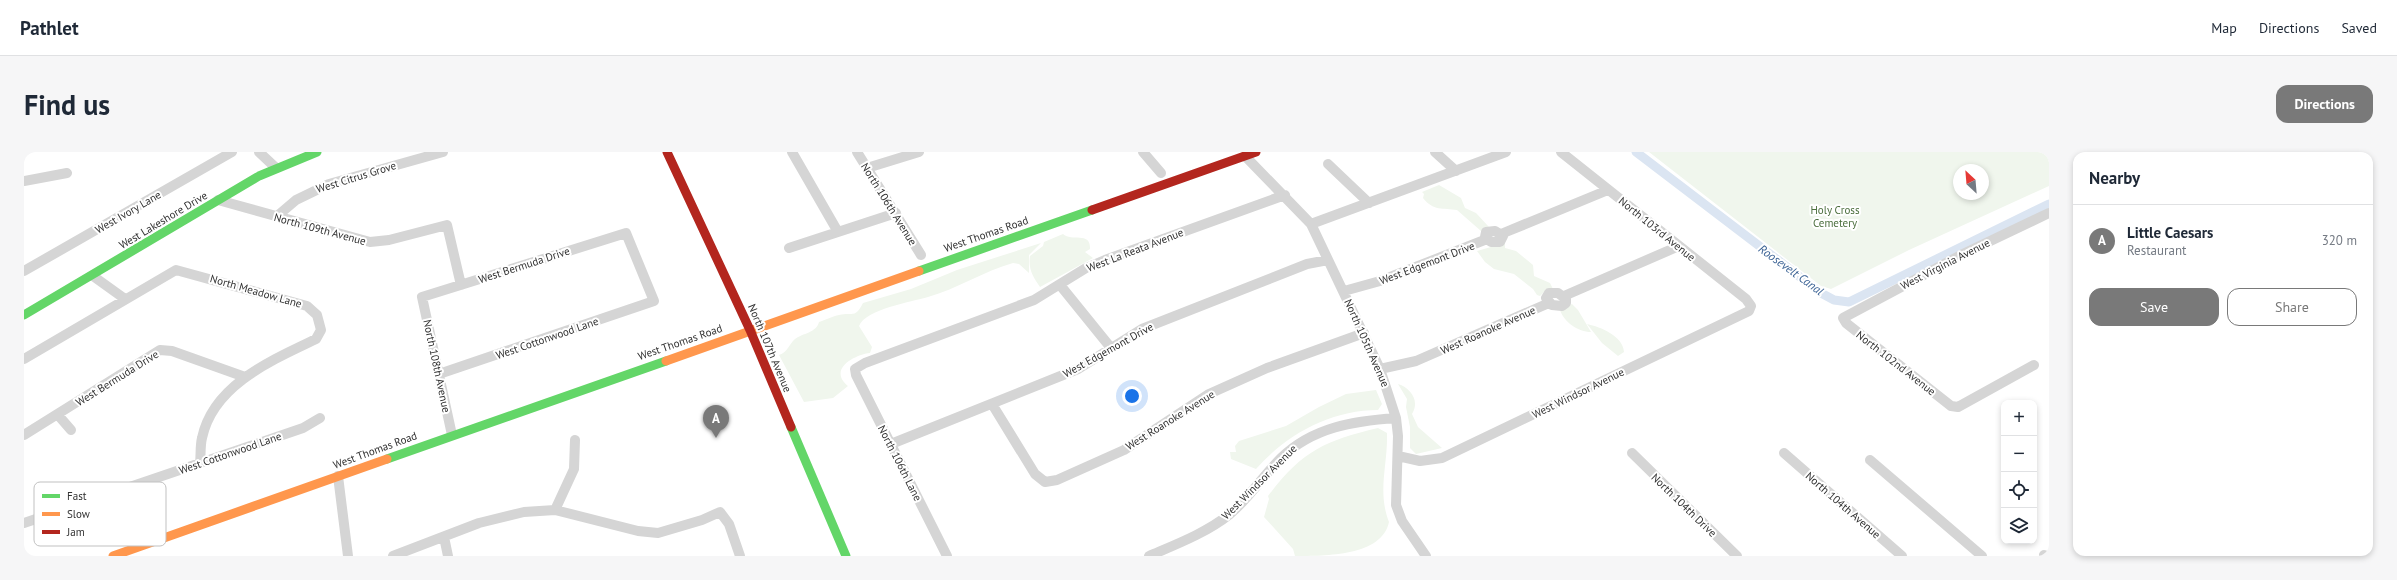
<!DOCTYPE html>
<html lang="en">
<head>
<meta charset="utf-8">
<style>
  :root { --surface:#fff; --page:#f6f6f7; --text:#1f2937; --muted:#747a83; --line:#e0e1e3; --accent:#797979 }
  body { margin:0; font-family:"PT Sans",sans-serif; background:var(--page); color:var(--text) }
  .controls { position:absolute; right:12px; bottom:12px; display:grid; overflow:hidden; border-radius:8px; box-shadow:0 2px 6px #0003 }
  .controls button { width:36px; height:36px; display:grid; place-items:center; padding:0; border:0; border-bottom:1px solid var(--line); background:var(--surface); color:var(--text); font:20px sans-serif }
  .compass { position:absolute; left:1929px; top:12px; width:36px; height:36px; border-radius:50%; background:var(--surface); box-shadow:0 2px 6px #0003; rotate:334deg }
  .you { position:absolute; left:1108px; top:244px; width:14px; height:14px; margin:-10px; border:3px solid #fff; border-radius:50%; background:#1a73e8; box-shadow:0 0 0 6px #1a73e833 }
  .badge { display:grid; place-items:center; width:26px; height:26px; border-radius:50%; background:var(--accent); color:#fff; font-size:13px; font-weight:700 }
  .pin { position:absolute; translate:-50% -33px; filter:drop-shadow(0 1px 2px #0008) }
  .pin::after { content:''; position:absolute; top:21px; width:14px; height:12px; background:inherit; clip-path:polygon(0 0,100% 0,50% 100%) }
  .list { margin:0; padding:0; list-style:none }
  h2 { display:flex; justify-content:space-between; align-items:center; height:52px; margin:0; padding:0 16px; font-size:17px }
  h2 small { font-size:13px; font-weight:400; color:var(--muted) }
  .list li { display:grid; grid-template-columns:26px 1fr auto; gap:12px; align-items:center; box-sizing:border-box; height:72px; padding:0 16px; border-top:1px solid var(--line) }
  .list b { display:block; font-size:15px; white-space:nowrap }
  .list p { margin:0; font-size:13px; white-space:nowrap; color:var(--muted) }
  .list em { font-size:13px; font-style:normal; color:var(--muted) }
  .actions { display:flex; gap:8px; padding:12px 16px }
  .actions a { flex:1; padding:9px 0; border:1px solid var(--accent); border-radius:12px; text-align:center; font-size:14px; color:var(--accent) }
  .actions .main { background:var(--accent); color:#fff }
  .icon { flex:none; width:22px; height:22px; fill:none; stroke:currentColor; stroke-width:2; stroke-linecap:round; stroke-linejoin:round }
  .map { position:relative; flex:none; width:2025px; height:404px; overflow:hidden; border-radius:12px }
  header { display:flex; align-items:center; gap:24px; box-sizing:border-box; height:56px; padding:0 20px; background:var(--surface); border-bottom:1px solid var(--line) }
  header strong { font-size:19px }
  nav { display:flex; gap:22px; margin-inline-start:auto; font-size:14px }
  .intro { display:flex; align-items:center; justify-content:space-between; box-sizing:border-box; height:96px; padding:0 24px }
  h1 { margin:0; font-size:28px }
  .button { padding:10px 18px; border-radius:12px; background:var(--accent); color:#fff; font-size:14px; font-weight:700 }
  main { display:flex; gap:24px; padding:0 24px }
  aside { flex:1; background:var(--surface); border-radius:12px; box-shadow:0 2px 6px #0003 }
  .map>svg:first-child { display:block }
</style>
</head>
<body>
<header>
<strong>Pathlet</strong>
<nav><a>Map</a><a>Directions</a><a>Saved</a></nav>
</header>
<div class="intro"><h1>Find us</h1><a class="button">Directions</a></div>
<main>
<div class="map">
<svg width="2025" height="404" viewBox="0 0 2025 404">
  <rect width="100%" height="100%" fill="#fff"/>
  <!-- green -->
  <path fill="#f0f6ed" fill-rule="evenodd" d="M1625,0H2025V34L1885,98L1807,137L1797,134ZM1935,18H1959V42H1935Z
    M1415,33L1437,46L1441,56L1452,61L1465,75L1457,79L1433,58C1419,56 1409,59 1399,46L1400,42L1398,40Z
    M1039,82C1048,90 1067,79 1066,97L1061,100L1069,106L1016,135C1009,125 1004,117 1006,104L1019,94L1020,90Z
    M1017,91L1005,103V121L995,112L989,111C960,119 933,137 904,145C887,150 842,157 835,174L848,195L846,201C829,203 804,218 824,234L809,246L780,250L755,203C764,200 765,192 771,187C779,181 792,181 795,170C801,168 809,164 815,163C828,160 831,167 839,151L887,137L933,118Z
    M1481,91V96L1492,99L1509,113L1510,124L1526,131L1529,137L1520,140L1516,144L1513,143L1509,137L1490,122L1470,117L1461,110L1453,99Z
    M1548,152L1554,158L1567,180C1554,180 1540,170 1536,158Z
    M1563,172C1577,175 1599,184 1600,200L1594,204L1578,191Z
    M1374,232C1387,236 1396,249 1388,262L1394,275L1418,296L1392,302L1386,296V275L1382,255L1383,247Z
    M1352,238L1358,252L1354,258C1307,258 1263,282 1232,317L1207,307L1206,300H1212L1211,294L1215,289L1262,274L1295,255L1322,242Z
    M1354,276L1363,281C1364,313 1353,339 1365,370C1358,404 1302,404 1271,404L1269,397L1240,365L1245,347L1244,344C1278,299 1300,289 1354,276Z"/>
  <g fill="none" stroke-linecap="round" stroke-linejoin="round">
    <!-- canal -->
    <path stroke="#dbe5f2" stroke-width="9" d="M1612,0L1797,141L1810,148L1825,150L2025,52"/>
    <!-- street -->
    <path stroke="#d5d5d5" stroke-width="10" d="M235,0L252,16
      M768,0L814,80
      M833,0L897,103
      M1119,0L1137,21
      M1411,0L1432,19
      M1221,4L1287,72L1356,217L1372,266L1374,284L1372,353L1378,369L1402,404
      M1304,12L1345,51
      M843,16L895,0
      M0,29L43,21
      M194,48L346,90L365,88L423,73L437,133
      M252,65L272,48L305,32L419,0
      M1287,72L1482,0
      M1471,79L1479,84L1476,90H1467L1461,85L1462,80Z
      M1477,82L1584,38
      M765,96L872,61
      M0,119L208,0
      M69,124L101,147
      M1036,133L1087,196
      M1320,139L1356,129L1463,87
      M1525,141H1534L1542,147V151L1538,154L1528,153L1522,146Z
      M1540,144L1655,94
      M0,207L152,118L283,154L293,163L297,178L292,187C248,208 189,233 178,286C176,294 177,303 176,311
      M2010,213L1934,255L1927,254L1822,171L1819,166L1939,102L2025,61
      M1356,217L1392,209L1525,151
      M415,222L630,149L602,81L398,145L428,283
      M968,252L1011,322L1021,330L1033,328L1100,298L1185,242L1243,216L1340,181
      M34,263L47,278
      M0,283L136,198L148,199L221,225
      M867,292L1054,217L1118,177L1283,112L1304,108
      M1608,301L1713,404
      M1760,301L1878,404
      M1374,304L1396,309L1418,306L1725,159L1727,154L1722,147L1537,0
      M1846,308L1958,404
      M314,324L324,404
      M531,358L550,317L551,288
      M0,371L279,276L296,266
      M420,385L424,404
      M2020,403L2022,404
      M369,404L455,371L500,360L531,358L614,379L634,381L678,368L696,360L705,372L716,404
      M923,404L832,223L831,217L841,211L1010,148L1062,116L1081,108L1261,43
      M1125,404C1153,392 1182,381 1206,362C1225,346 1239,324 1257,306C1289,275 1330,269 1372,266"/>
    <!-- fast -->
    <path stroke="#63d668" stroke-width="9" d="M895,119L1068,58
      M0,163L235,24L293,0
      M767,275L822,404
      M363,307L642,209"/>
    <!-- slow -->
    <path stroke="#ff974d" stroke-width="9" d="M642,209L895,119
      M89,404L363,307"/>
    <!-- jam -->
    <path stroke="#b3261e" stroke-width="9" d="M643,0L726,178L767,275
      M1068,58L1232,0"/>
  </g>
  <g text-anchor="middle" stroke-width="4" stroke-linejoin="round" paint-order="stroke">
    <!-- street labels -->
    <g font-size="11" fill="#313131" stroke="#fff">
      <text transform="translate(332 25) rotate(-17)" y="4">West Citrus Grove</text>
      <text transform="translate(865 52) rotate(58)" y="4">North 106th Avenue</text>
      <text transform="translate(104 60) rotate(-30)" y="4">West Ivory Lane</text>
      <text transform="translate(139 68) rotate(-31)" y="4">West Lakeshore Drive</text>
      <text transform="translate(296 77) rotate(15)" y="4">North 109th Avenue</text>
      <text transform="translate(1633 77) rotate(39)" y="4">North 103rd Avenue</text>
      <text transform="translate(962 82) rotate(-19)" y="4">West Thomas Road</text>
      <text transform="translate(1111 98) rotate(-21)" y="4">West La Reata Avenue</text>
      <text transform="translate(1403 111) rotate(-21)" y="4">West Edgemont Drive</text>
      <text transform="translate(1921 112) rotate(-27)" y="4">West Virginia Avenue</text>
      <text transform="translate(500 113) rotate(-18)" y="4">West Bermuda Drive</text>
      <text transform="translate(232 139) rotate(16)" y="4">North Meadow Lane</text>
      <text transform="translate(1464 178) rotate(-24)" y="4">West Roanoke Avenue</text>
      <text transform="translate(523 186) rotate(-19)" y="4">West Cottonwood Lane</text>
      <text transform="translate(656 190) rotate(-19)" y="4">West Thomas Road</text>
      <text transform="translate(1343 191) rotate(66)" y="4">North 105th Avenue</text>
      <text transform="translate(746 196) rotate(67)" y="4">North 107th Avenue</text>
      <text transform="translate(1084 198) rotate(-29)" y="4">West Edgemont Drive</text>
      <text transform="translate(1872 211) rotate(38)" y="4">North 102nd Avenue</text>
      <text transform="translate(413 214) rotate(78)" y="4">North 108th Avenue</text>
      <text transform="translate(93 226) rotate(-32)" y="4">West Bermuda Drive</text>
      <text transform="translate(1554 241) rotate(-26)" y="4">West Windsor Avenue</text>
      <text transform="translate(1146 268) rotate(-32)" y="4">West Roanoke Avenue</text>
      <text transform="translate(351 298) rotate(-20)" y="4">West Thomas Road</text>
      <text transform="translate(206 301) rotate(-19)" y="4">West Cottonwood Lane</text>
      <text transform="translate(876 311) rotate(63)" y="4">North 106th Lane</text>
      <text transform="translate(1235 330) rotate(-45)" y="4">West Windsor Avenue</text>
      <text transform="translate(1660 353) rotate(44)" y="4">North 104th Drive</text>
      <text transform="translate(1819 353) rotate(41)" y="4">North 104th Avenue</text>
    </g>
    <!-- park labels -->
    <g font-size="11" fill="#4b6e3d" stroke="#fff">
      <text x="1811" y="62">Holy Cross<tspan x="1811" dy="13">Cemetery</tspan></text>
    </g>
    <!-- water labels -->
    <g font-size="12" font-style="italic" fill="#3c6395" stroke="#fff">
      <text transform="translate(1767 118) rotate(36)" y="4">Roosevelt Canal</text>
    </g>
  </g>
  <!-- legend -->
  <rect x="10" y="330" width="132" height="64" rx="6" fill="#fff" stroke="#c1c1c1" stroke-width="1"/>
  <rect x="18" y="342" width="18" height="4" fill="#63d668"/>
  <rect x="18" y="360" width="18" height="4" fill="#ff974d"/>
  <rect x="18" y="378" width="18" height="4" fill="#b3261e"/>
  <g font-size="11" fill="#313131">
    <text x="43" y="348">Fast</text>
    <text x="43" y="366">Slow</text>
    <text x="43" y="384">Jam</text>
  </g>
</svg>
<div class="controls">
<button>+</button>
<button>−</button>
<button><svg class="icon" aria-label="locate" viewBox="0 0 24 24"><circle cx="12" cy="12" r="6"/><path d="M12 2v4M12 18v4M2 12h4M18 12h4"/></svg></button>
<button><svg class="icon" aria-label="layers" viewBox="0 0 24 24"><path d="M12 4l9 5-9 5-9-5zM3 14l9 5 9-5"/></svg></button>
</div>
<svg class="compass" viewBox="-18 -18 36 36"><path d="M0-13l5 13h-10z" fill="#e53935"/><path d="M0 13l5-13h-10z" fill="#747a83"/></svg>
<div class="you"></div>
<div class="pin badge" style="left:692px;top:286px">A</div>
</div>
<aside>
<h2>Nearby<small></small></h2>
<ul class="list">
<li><span class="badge">A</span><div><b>Little Caesars</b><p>Restaurant</p></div><em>320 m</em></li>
</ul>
<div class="actions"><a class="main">Save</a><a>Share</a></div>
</aside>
</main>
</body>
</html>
